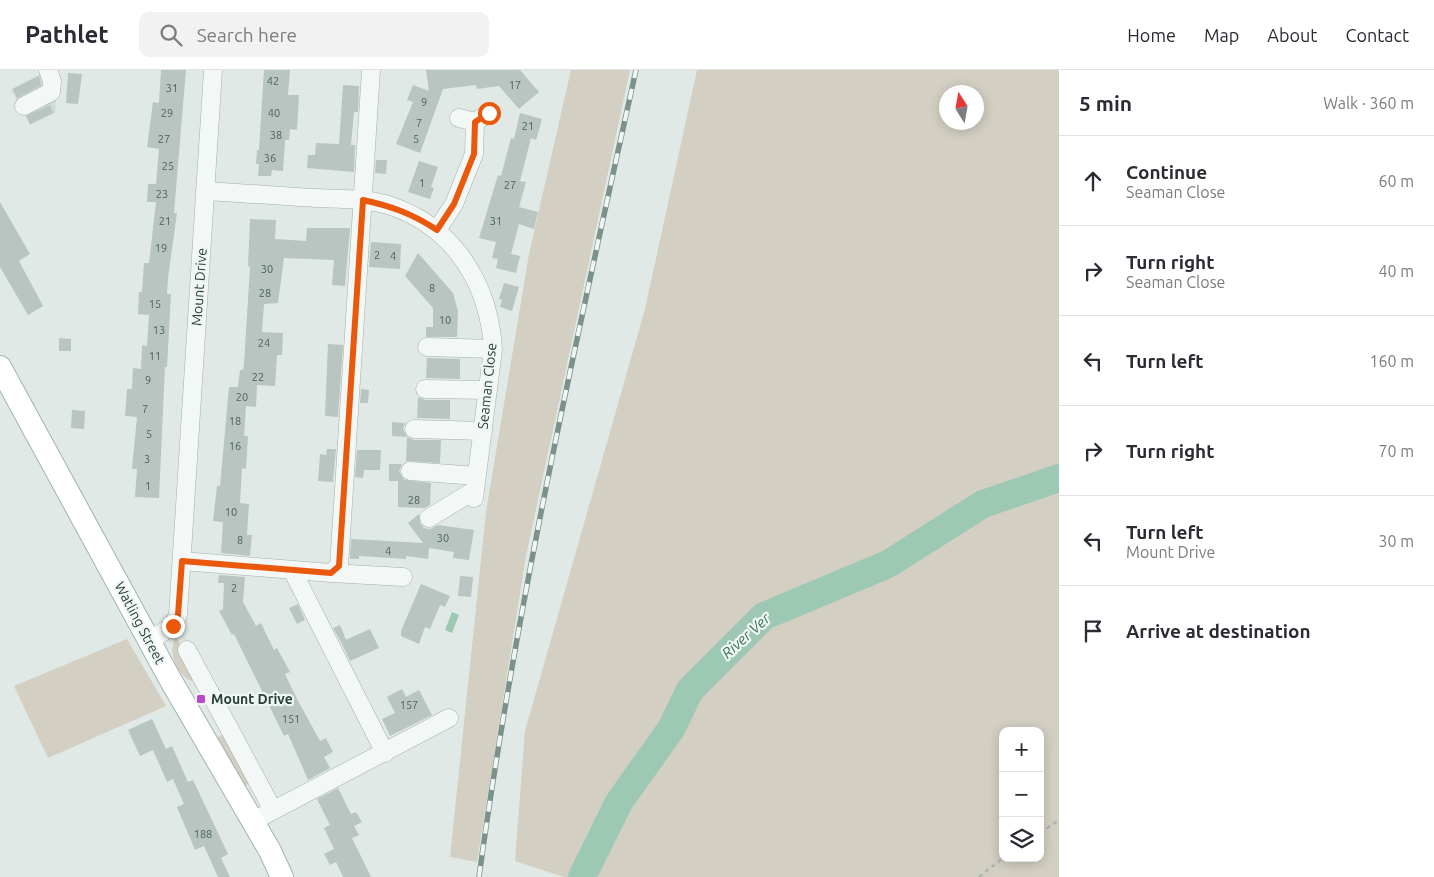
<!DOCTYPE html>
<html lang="en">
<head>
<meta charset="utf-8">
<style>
  :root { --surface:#fff; --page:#f2f2f3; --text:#2b2b33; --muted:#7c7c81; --line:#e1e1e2 }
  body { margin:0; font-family:Ubuntu,sans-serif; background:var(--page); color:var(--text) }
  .controls { position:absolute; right:15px; bottom:15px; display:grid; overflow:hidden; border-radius:10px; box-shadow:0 2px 12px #0003 }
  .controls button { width:45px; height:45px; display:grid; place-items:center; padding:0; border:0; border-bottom:1px solid var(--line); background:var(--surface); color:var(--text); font:25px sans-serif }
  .compass { position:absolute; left:939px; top:15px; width:45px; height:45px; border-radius:50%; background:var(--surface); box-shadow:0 2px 12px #0003; rotate:349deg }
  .stop { position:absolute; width:15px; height:15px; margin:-11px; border:4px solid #ea580c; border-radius:50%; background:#fff }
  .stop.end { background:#ea580c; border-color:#fff; box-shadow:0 1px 5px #0008 }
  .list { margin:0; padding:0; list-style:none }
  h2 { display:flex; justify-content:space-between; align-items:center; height:65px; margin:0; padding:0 20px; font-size:21px }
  h2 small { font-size:16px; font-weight:400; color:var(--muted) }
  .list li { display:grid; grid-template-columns:32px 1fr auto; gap:15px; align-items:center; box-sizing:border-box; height:90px; padding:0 20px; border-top:1px solid var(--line) }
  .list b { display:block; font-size:19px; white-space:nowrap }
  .list p { margin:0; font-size:16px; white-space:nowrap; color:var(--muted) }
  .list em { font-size:16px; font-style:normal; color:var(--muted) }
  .icon { flex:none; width:28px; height:28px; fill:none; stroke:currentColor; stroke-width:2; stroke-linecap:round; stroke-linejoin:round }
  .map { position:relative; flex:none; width:1059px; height:807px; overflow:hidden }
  header { display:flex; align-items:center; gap:30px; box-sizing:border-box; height:70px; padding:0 25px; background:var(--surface); border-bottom:1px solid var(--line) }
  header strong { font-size:24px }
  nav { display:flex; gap:28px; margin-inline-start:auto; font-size:18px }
  .search { width:350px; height:45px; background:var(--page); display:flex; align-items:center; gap:12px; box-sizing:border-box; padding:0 18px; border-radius:10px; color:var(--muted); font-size:19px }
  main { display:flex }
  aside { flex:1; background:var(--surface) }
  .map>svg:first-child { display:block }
</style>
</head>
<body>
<header>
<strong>Pathlet</strong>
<div class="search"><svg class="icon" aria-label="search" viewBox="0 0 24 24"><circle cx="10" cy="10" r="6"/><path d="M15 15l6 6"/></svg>Search here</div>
<nav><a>Home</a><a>Map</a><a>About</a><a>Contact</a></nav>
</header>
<main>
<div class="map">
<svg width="1059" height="807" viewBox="0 0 1059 807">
  <rect width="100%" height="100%" fill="#e0e9e6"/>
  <!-- built -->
  <path fill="#cedbd6" d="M49,0H58L55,43L30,55L11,19Z"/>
  <!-- green -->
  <path fill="#d3cfc2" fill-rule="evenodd" d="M571,0H630L526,486L477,792L450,787L486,442L529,184Z
    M697,0H1059V807H594L595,781L582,807H564L515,791L525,661L645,239ZM946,22H976V52H946ZM1003,661H1040V788H1003Z
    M176,567L198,606L191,611C176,604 167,581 176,567Z
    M127,569L166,636L48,688L14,616Z
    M225,663L254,711L240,718L213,670Z"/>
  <!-- water -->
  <path fill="#9cc8b4" d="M452,542L459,545L452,563L445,560Z"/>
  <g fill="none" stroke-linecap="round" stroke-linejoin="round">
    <!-- river -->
    <path stroke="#9cc8b4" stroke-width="28" d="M582,807L619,732L671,659L690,620L764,546L888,494L983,434L1059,408"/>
  </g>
  <!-- building -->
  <path fill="#b8c5c1" d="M161,0H186L174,143H177L168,208L167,224H171L167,297H165L159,428L135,427L137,399H132L137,347L125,346L127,319H132L133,298L141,299L142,275L147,276L149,245L138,244L139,222H142L144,193H149L156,132H147L148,114H156L159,79L147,77L153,32L159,33Z
    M264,0H290L288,25H299L297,60L290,59L289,70H285L283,101L272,100L271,106H258L259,94H256L257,80H259Z
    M426,0H520L539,22L519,39L499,16L477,19L476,15L443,19L420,83L396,74L413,32L407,30L413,15L429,21Z
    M68,3L82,4L78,34L66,33Z
    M39,6L41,15L17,28L13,19Z
    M343,15L359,16L358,42H354L351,75H355L354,102L307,98L308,85H315L316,73L339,74Z
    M50,35L53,43L30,54L26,46Z
    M520,43L542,49L536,70L531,68L520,111L526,112L519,137L538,142L534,159L519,154L511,184L520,186L516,203L496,198L498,189L492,188L496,172L479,168L498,105L501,106L511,68L514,69Z
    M376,90H387L386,104L375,103Z
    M419,91L438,97L431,117L434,118L430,129L408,122Z
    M0,132L30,184L19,191L43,236L28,245L0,197Z
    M250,149L276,150L275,169L306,171L307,158H350L345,216L332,215L334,190L284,188L278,233L264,234L262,262L283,263L282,285H277L275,316L257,315L256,337L246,336L244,366H248L246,399L242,398L240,433L249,434L247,465H252L250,486L221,483L223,452L213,451L217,416H220L229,317H238L240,300H243L244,294L250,197L248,196Z
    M371,172L401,174L400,199L369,197Z
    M418,183L453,223L458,241L457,267H426V257H433V238L405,206Z
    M504,213L519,217L512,241L500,237L502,230L499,229Z
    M59,268L71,269V281H59Z
    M328,274L343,275L338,347L325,346Z
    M427,288L460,289V309L426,308Z
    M361,319L369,320L368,333H360Z
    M418,327L425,330H450V349L417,348Z
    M72,340L85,341L84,359L71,358Z
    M392,352L405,353L403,359L407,367L392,366Z
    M407,367L414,370H441L440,393L406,391Z
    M327,379H336L333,412L318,411L320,384L326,385Z
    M357,380H381L380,400H364L363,408L355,407Z
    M389,394H402L399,401L404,410L431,413L430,435L425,438L398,437V411H389Z
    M419,444L420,453L424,458L430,459L438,455L474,460L469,490L453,488L454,482L429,478L428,489L406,486V489L359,486V489H350L351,469L423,473L408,453Z
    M219,505L245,507L243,532L256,556L261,553L274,580L277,578L290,602L285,604L297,629L320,671L326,668L333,682L324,687L330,698L308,710L288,664L284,666L234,564L232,565L219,541L223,539L224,513H218Z
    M460,506L473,507L471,527L458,526Z
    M421,514L450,526L445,537L440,535L430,559L425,557L419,574L401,566V561Z
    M298,534L305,550L297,554L289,538Z
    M340,555L346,570L341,572L333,558Z
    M370,559L379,578L350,591L341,572Z
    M402,619L406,627L419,620L432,645L390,666L382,649L395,643L387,627Z
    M152,649L166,679L172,676L188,712L193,710L228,784L221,788L230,807H218L204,776L195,780L177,737L184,734L173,709L167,712L153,680L140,686L128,660Z
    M338,718L351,744L356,742L362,752L354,756L359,765L352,768L371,807H343L336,792L330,795L324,784L334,779L324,758L330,755L317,729Z"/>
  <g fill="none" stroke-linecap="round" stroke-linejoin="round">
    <defs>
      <path id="minor" d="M24,36L51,22L52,11L48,0
        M475,52L489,43
        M205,121C242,123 279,126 315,128C340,129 368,128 391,136C454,157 489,214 493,279L474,428
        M437,160L454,134L474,84L475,52L459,48
        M427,277L493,279
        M425,319L488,320
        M414,359L483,361
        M410,401L477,406
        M429,448L475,420
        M182,491L331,503L339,496L371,0
        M292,500L385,683
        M331,503L403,507
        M150,570L173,556L178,545L213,0
        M187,580L273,740
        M253,751L449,648"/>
      <path id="major" d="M0,297L170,609L270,781L282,807"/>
    </defs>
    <!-- minor casing -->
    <use href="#minor" stroke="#a2b0ab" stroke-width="19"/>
    <!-- major casing -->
    <use href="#major" stroke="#a0b4ad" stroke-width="24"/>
    <!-- path -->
    <path stroke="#aab5b2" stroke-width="2.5" stroke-dasharray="4 4" stroke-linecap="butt" d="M1040,763L1059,750
      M979,807L1003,788"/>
    <!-- minor -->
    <use href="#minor" stroke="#f3f7f6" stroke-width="18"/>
    <!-- major -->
    <use href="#major" stroke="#fff" stroke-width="22"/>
    <defs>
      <path id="rail" d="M479,807C516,535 577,267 636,0"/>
    </defs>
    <!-- rail casing -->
    <use href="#rail" stroke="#7a9289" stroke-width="5.5"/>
    <!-- rail -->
    <use href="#rail" stroke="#f0f6f4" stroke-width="4" stroke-dasharray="11" stroke-linecap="butt"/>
  </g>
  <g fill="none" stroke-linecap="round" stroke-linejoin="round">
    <!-- route -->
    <path stroke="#ea580c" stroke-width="6" d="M173,556L178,545L182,491L331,503L339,496L363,130C391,136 413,144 437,160L454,134L474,84L475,52L489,43"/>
  </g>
  <!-- markers -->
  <rect fill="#ba48cb" stroke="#f0f6f4" stroke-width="2" x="196" y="624" width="10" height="10" rx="2.5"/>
  <g text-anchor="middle" stroke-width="4.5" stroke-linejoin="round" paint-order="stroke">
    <!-- number labels -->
    <g font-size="11" fill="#4d615a">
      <text x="273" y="15">42</text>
      <text x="515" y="19">17</text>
      <text x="172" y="22">31</text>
      <text x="424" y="36">9</text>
      <text x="167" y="47">29</text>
      <text x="274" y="47">40</text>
      <text x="419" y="57">7</text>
      <text x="528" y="60">21</text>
      <text x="276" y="69">38</text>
      <text x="164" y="73">27</text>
      <text x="416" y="73">5</text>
      <text x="270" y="92">36</text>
      <text x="168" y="100">25</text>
      <text x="422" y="117">1</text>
      <text x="510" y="119">27</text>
      <text x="162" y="128">23</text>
      <text x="165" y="155">21</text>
      <text x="496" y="155">31</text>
      <text x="161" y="182">19</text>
      <text x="377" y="189">2</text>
      <text x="393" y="190">4</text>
      <text x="267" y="203">30</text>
      <text x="432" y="222">8</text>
      <text x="265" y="227">28</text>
      <text x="155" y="238">15</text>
      <text x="445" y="254">10</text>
      <text x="159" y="264">13</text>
      <text x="264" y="277">24</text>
      <text x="155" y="290">11</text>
      <text x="258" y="311">22</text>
      <text x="148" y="314">9</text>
      <text x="242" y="331">20</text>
      <text x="145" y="343">7</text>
      <text x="235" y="355">18</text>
      <text x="149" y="368">5</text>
      <text x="235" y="380">16</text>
      <text x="147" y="393">3</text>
      <text x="148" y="420">1</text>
      <text x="414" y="434">28</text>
      <text x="231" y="446">10</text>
      <text x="443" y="472">30</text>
      <text x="240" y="474">8</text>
      <text x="388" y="485">4</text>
      <text x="234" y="522">2</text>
      <text x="409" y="639">157</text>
      <text x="291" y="653">151</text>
      <text x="203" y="768">188</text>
    </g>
    <!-- street labels -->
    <g font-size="14" fill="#294038" stroke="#f0f6f4">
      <text transform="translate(199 217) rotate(-86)" y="5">Mount Drive</text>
      <text transform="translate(487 316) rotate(-84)" y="5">Seaman Close</text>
      <text transform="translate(140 553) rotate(62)" y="5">Watling Street</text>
    </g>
    <!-- poi labels -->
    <g font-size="14" font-weight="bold" fill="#294038" stroke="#f0f6f4" text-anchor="start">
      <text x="211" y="634">Mount Drive</text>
    </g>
    <!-- water labels -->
    <g font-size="15" font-style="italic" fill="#347358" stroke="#f0f6f4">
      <text transform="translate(746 566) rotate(-42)" y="5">River Ver</text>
    </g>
  </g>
</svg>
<div class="controls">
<button>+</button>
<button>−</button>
<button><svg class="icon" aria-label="layers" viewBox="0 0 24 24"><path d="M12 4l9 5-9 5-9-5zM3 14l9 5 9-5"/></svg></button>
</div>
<svg class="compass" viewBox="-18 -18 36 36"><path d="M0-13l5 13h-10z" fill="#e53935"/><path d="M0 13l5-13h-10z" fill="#7c7c81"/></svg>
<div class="stop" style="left:489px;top:43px"></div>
<div class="stop end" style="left:173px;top:556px"></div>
</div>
<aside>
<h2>5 min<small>Walk · 360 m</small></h2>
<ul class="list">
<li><svg class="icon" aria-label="ahead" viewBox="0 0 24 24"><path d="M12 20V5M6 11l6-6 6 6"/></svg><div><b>Continue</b><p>Seaman Close</p></div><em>60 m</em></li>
<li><svg class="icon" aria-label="right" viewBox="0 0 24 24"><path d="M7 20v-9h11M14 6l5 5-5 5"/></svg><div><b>Turn right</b><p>Seaman Close</p></div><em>40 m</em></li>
<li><svg class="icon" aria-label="left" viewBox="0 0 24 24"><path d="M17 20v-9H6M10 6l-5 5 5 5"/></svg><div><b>Turn left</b></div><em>160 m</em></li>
<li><svg class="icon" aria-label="right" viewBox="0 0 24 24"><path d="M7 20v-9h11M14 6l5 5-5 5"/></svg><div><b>Turn right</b></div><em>70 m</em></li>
<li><svg class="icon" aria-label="left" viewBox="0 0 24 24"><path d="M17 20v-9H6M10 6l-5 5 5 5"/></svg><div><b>Turn left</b><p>Mount Drive</p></div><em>30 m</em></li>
<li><svg class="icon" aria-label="arrive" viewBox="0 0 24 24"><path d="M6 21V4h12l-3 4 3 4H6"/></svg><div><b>Arrive at destination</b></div></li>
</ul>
</aside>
</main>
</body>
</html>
